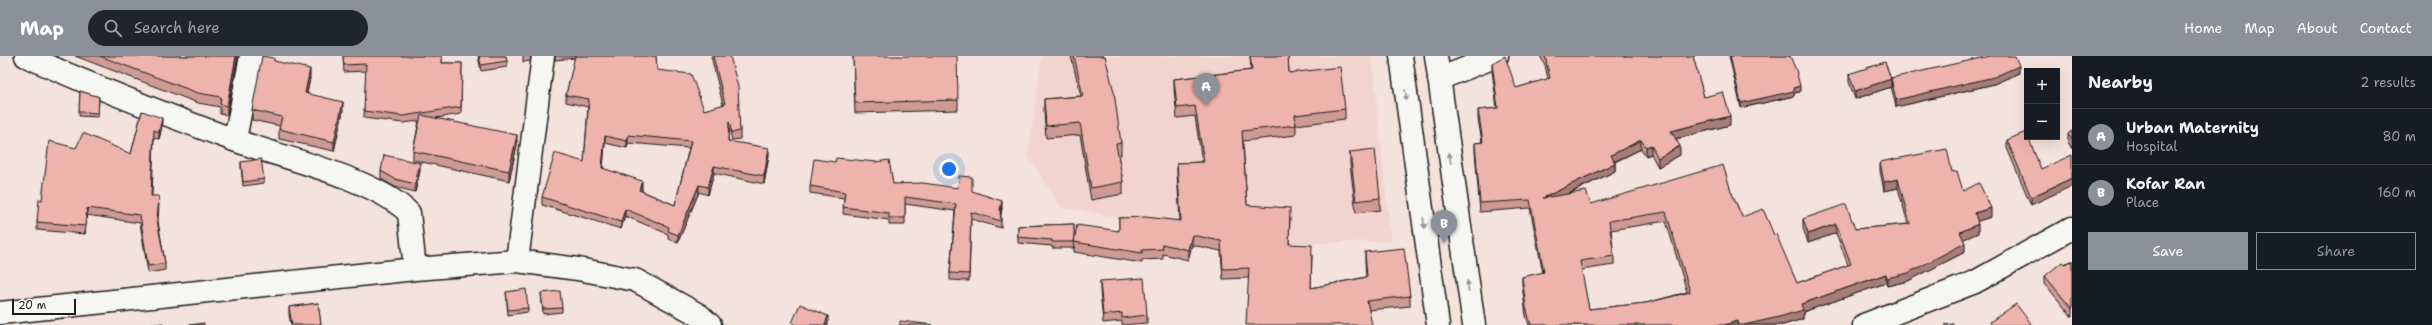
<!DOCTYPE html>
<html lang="en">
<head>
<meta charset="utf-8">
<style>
  :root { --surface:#171b24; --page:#20242c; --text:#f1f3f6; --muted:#9ea1a6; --line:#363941; --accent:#8c9099 }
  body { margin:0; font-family:"Shantell Sans",sans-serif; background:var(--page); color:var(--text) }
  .controls { position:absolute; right:12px; top:12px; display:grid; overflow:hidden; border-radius:0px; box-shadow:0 4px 16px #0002 }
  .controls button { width:36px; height:36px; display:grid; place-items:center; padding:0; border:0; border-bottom:1px solid var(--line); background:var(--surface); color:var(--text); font:20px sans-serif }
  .scale { position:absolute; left:12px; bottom:10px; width:64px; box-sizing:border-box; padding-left:4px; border:2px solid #1c1c1c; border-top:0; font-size:11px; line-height:14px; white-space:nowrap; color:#1c1c1c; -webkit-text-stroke:3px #f6f6f2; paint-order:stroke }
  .you { position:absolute; left:949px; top:113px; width:14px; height:14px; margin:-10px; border:3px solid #fff; border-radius:50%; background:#1a73e8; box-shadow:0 0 0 6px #1a73e833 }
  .badge { display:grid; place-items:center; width:26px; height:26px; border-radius:50%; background:var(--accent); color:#fff; font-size:13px; font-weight:700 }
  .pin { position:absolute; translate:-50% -33px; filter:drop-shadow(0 1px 2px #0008) }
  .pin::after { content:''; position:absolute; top:21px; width:14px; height:12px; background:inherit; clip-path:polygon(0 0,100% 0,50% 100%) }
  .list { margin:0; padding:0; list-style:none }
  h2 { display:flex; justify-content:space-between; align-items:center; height:52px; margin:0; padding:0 16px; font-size:17px }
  h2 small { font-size:13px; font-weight:400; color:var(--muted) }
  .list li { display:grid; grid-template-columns:26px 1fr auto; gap:12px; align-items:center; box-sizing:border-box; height:56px; padding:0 16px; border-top:1px solid var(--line) }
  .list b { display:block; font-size:15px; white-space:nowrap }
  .list p { margin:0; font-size:13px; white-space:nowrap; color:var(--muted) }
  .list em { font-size:13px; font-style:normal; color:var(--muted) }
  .actions { display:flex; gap:8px; padding:12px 16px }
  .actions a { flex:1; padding:9px 0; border:1px solid var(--accent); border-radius:0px; text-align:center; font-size:14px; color:var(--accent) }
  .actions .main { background:var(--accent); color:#fff }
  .icon { flex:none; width:22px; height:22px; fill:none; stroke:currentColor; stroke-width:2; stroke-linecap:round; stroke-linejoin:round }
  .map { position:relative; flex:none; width:2072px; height:269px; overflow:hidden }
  header { display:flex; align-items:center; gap:24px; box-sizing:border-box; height:56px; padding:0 20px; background:var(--accent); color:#fff }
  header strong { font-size:19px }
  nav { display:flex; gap:22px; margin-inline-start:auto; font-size:14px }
  .search { width:280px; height:36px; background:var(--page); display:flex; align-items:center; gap:10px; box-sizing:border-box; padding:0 14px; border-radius:22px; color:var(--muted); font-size:15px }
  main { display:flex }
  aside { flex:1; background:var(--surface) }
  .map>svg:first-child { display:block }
</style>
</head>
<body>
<header>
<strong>Map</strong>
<div class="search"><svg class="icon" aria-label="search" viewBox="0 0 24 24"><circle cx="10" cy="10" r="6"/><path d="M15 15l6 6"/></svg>Search here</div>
<nav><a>Home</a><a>Map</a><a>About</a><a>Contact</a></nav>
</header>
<main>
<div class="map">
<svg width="2072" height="269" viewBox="0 0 2072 269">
  <rect width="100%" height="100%" fill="#f4e2dd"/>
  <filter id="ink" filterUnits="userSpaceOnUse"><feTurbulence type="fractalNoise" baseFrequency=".025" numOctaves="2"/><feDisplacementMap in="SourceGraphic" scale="8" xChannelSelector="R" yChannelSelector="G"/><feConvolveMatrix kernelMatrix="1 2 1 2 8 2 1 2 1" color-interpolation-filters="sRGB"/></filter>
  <g filter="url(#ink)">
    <!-- built -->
    <path fill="#f2d4ce" d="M1042,0H1372L1391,185L1265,188L1061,151L1028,100Z"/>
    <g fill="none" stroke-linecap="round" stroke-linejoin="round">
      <defs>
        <path id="minor" d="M26,0C94,31 164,58 234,84C282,102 374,122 409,157L415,213
          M1439,23L1497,0
          M235,84L251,0
          M517,205L543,0
          M0,257L415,213L517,205L578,213L635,224L699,259L710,269
          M1864,269L1975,226L2072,172"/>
        <path id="major" d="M1401,0L1438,269
          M1436,0L1474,269"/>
      </defs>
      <!-- minor casing -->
      <use href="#minor" stroke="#1c1c1c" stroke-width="25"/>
      <!-- major casing -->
      <use href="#major" stroke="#1c1c1c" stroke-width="25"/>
      <!-- minor -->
      <use href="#minor" stroke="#f6f6f2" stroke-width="22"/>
      <!-- major -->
      <use href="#major" stroke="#f6f6f2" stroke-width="22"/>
    </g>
    <!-- wall -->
    <path fill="#cd9a94" stroke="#1c1c1c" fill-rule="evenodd" d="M75,0H237V5L227,59L220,58V51L198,47Z
      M343,0H442V7H462L461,58L436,62L517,89L509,125L413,104V95L419,65L403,67L364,62L366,15L344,16Z
      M478,0H506L507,5V11L481,15Z
      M523,0H531L530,5L523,6Z
      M555,0H656L657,14L704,54L723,49L711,0H730L740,75V83L732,84L729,73L728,86L769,100L764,128L714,117L708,139L699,136L678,186L668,183V178L625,160L621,173L542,149V141L584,106L588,51L566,46V39L575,2L555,4ZM605,87L627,92L628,87L689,92L675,149L642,135V132L603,112Z
      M853,0L958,44V54L855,57Z
      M1071,0H1105L1121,87V99H1118L1123,126V138L1091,144L1080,79L1046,82L1044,55V43L1081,40Z
      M1250,0H1288L1289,17L1345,53V63L1296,69V79L1243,85L1247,149L1290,162L1289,188L1312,199L1311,232L1366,221L1365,206V196L1410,240V250L1369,254L1248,222L1223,223L1221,195L1192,189L1188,204L1163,198V203L1142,204V207L1074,196V186L1119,175V162L1180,165L1177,117V107L1202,106L1195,60L1177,62L1174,33V23L1251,14Z
      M1540,0H1695L1693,1L1704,41L1730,69L1676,83L1680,99L1658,111L1651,98L1646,100L1641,93L1615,106V115L1569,138L1591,148L1731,135L1742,161L1774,179L1797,227L1848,209L1836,177L1808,187L1803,172V163L1855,173L1908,168L1898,132L1884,135L1880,115V106L1952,116L1963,135L1991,161L1977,165L1978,177L1963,183L1965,196L1908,225L1887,230L1886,227L1803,256V263L1783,269H1529L1526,260L1522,229V221L1543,217L1530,152L1480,156L1475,96V87L1482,86L1478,63V54L1497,52L1492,15V7L1516,32L1548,23L1545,9ZM1666,165L1687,236L1646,247L1589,253L1581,214L1614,209V200L1611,174Z
      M1729,0H1790L1800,36L1794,37V40L1741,52Z
      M274,5L310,22L307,38L343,55L334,95L279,83V73L280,70L252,64V54Z
      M2019,17L1994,28L1896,51L1891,30V22Z
      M1849,18L1891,31L1855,43L1849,26Z
      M80,35L99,41L98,61L79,60Z
      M142,55L162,70L159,83L154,82L152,140L159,148L158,165L165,207V214L148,217L140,167L87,159L85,178L37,174V166L42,144L76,92L131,98Z
      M2072,75V93L2068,86V78Z
      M2007,84L2041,113L2031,149L2007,92Z
      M1350,96L1380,142V154L1356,157L1350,108Z
      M241,106L264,123V127L243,130L241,111Z
      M381,115H420L415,136L395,131L381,123Z
      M893,128L972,136L1002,152L1001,159V172L971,163L969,225L950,224V217L955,155L905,148V169H889V164L843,158L844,142L810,137V130Z
      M1074,168V192H1052V190L1018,187V170Z
      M2072,205V261L2045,228V220L2064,208Z
      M1100,225L1147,259V267L1122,269V265L1103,267L1100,234Z
      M506,236L528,252V256L508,259Z
      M541,237L562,252V256L543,258Z
      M318,247L321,269H291L289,259V251Z"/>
    <!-- shaded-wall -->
    <path fill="#a77d78" stroke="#1c1c1c" d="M236,0H237V5L227,59V50Z
      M2019,10V17L1994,28L1896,51V44Z
      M310,13V22L305,47V37Z
      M1891,23V31L1855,43V35Z
      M1800,30V36L1794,37V40L1741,52V47Z
      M343,46V55L334,95V86Z
      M1730,60V69L1671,84V75Z
      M162,62V70L159,83V76Z
      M517,79V89L509,125V115Z
      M628,79V87L627,92V85Z
      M605,80V87L602,120V112Z
      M1641,84V93L1611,107V99Z
      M1651,89V98L1646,100V91Z
      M1680,90V99L1658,111V102Z
      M769,92V100L764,128V120Z
      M420,107V115L415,136V128Z
      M1615,107V115L1543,150V142Z
      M714,110V117L708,139V131Z
      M2072,122V130L2031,149V141Z
      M1898,123V132L1884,135V126Z
      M642,125V132L639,141V134Z
      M699,129V136L678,186V179Z
      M1002,145V152L1000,161V154Z
      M87,152V159L85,178V170Z
      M1991,152V161L1975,166V157Z
      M625,153V160L621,173V166Z
      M1836,168V177L1808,187V178Z
      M1978,168V177L1960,185V176Z
      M1192,179V189L1188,204V194Z
      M1965,187V196L1908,225L1887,230V222Z
      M1886,218V227L1803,256V263L1783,269H1744L1801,248Z
      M828,260V269H825Z
      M1738,265V269H1724Z"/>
    <!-- building -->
    <path fill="#eeb3ac" stroke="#1c1c1c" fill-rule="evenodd" d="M100,0H236L227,50L220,48L221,41L198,37Z
      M262,0L274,2V5L310,13L305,37L343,46L334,86L279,73L282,61L252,54Z
      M343,0H442V7H462L461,51L403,60L364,55L366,8L344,9Z
      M479,0H506L507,5L481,9Z
      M575,0H656L657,14L691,18L704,54L725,48L713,0H730L738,31L740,75L732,77L729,66L728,85L769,92L764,120L714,110L708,131L699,129L678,179L668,175L669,171L625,153L621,166L542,141L555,97L584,106L589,43L566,39ZM628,79L691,85L675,149L639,134L642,125L602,112L605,80L627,85Z
      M853,0H957L958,44L855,47Z
      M1074,0H1105L1114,36L1121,87L1116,88L1123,126L1091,132L1080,67L1046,70L1044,43L1083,40Z
      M1250,0H1288L1289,17L1340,11L1345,53L1295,59L1296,69L1242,75L1247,149L1290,152L1289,188L1312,189L1311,232L1367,221L1365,196L1404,192L1410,240L1367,245L1372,269H1246L1249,212L1223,213L1221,185L1192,179L1188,194L1162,188L1163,193L1142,194V197L1074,186L1077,169L1119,175V162L1145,161L1181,165L1177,107L1204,106L1195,50L1177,52L1174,23L1252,14Z
      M1505,0L1516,32L1550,22L1545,0H1693L1704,41L1723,36L1730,60L1671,75L1680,90L1658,102L1651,89L1646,91L1641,84L1611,99L1615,107L1543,142L1586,135L1591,148L1723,109L1731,135L1742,161L1763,153L1774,179L1776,178L1797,227L1851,208L1836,168L1808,178L1803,163L1846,148L1855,173L1910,168L1898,123L1884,126L1880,106L1947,93L1952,116L1957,115L1963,135L1979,127L1991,152L1975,157L1978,168L1960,176L1965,187L1908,217L1887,222L1886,218L1801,248L1803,254L1779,261L1744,269H1739L1738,265L1724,269H1531L1526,251L1522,221L1544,216L1530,144L1480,147L1475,87L1483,86L1478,54L1498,52L1492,7ZM1666,156L1690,236L1646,247L1589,253L1580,205L1614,200L1609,165Z
      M1730,0H1790L1796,14L1800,30L1793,32L1794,35L1741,47Z
      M1990,0H2015L2019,10L1994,21L1896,44L1891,22Z
      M1885,6L1891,23L1855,35L1849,18Z
      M80,35L99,41L98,57L79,56Z
      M142,55L162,62L159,76L154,74L151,140H159L157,164L165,207L148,210L140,159L87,152L85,170L37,166L39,143L42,144L49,85L76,92L83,77L131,98Z
      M421,59L517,79L509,115L413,95Z
      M2072,75V84L2068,78Z
      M2026,76L2027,78V81H2028L2041,113L2072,99V122L2031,141L2007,84Z
      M1375,93L1380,142L1356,145L1350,96Z
      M384,99L420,107L415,128L395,123L381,115Z
      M836,102L876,106L889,104L893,128L923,127L958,132L959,120L972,121V135L1002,145L1000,154L1001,165L971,156L969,218L950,217L956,148L905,141V162H889V157L843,151L845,136L810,130L814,103L835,106Z
      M261,103L264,123L243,126L241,106Z
      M1074,168V186H1052V184L1018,181V170Z
      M2072,205V253L2045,220L2062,206L2064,208Z
      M1144,222L1147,259L1122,262V257L1103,259L1100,225Z
      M526,233L528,252L508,254L506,236Z
      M560,235L562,252L543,253L541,237Z
      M318,247L321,268L312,269H292L289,251Z
      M800,248L828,260L825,269H796L792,267Z
      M2016,248L2032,269H1992L1990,266Z
      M900,265L933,269H900Z
      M163,267V269H146Z
      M204,267V269H189Z
      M1953,268V269H1945Z"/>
    <!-- one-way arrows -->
    <defs><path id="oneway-solid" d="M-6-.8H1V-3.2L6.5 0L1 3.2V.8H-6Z"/></defs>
    <g fill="#949492">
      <use href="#oneway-solid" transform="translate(1406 39) rotate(82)"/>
      <use href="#oneway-solid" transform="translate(1450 102) rotate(-98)"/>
      <use href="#oneway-solid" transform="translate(1424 167) rotate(82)"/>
      <use href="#oneway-solid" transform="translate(1468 230) rotate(-98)"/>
    </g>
  </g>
</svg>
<div class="controls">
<button>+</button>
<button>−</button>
</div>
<div class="scale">20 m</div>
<div class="you"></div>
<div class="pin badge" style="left:1206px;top:50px">A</div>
<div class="pin badge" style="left:1444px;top:187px">B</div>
</div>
<aside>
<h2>Nearby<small>2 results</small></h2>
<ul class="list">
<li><span class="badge">A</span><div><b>Urban Maternity</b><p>Hospital</p></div><em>80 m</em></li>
<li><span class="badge">B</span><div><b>Kofar Ran</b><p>Place</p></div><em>160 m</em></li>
</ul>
<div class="actions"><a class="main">Save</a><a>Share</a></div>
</aside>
</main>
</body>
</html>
